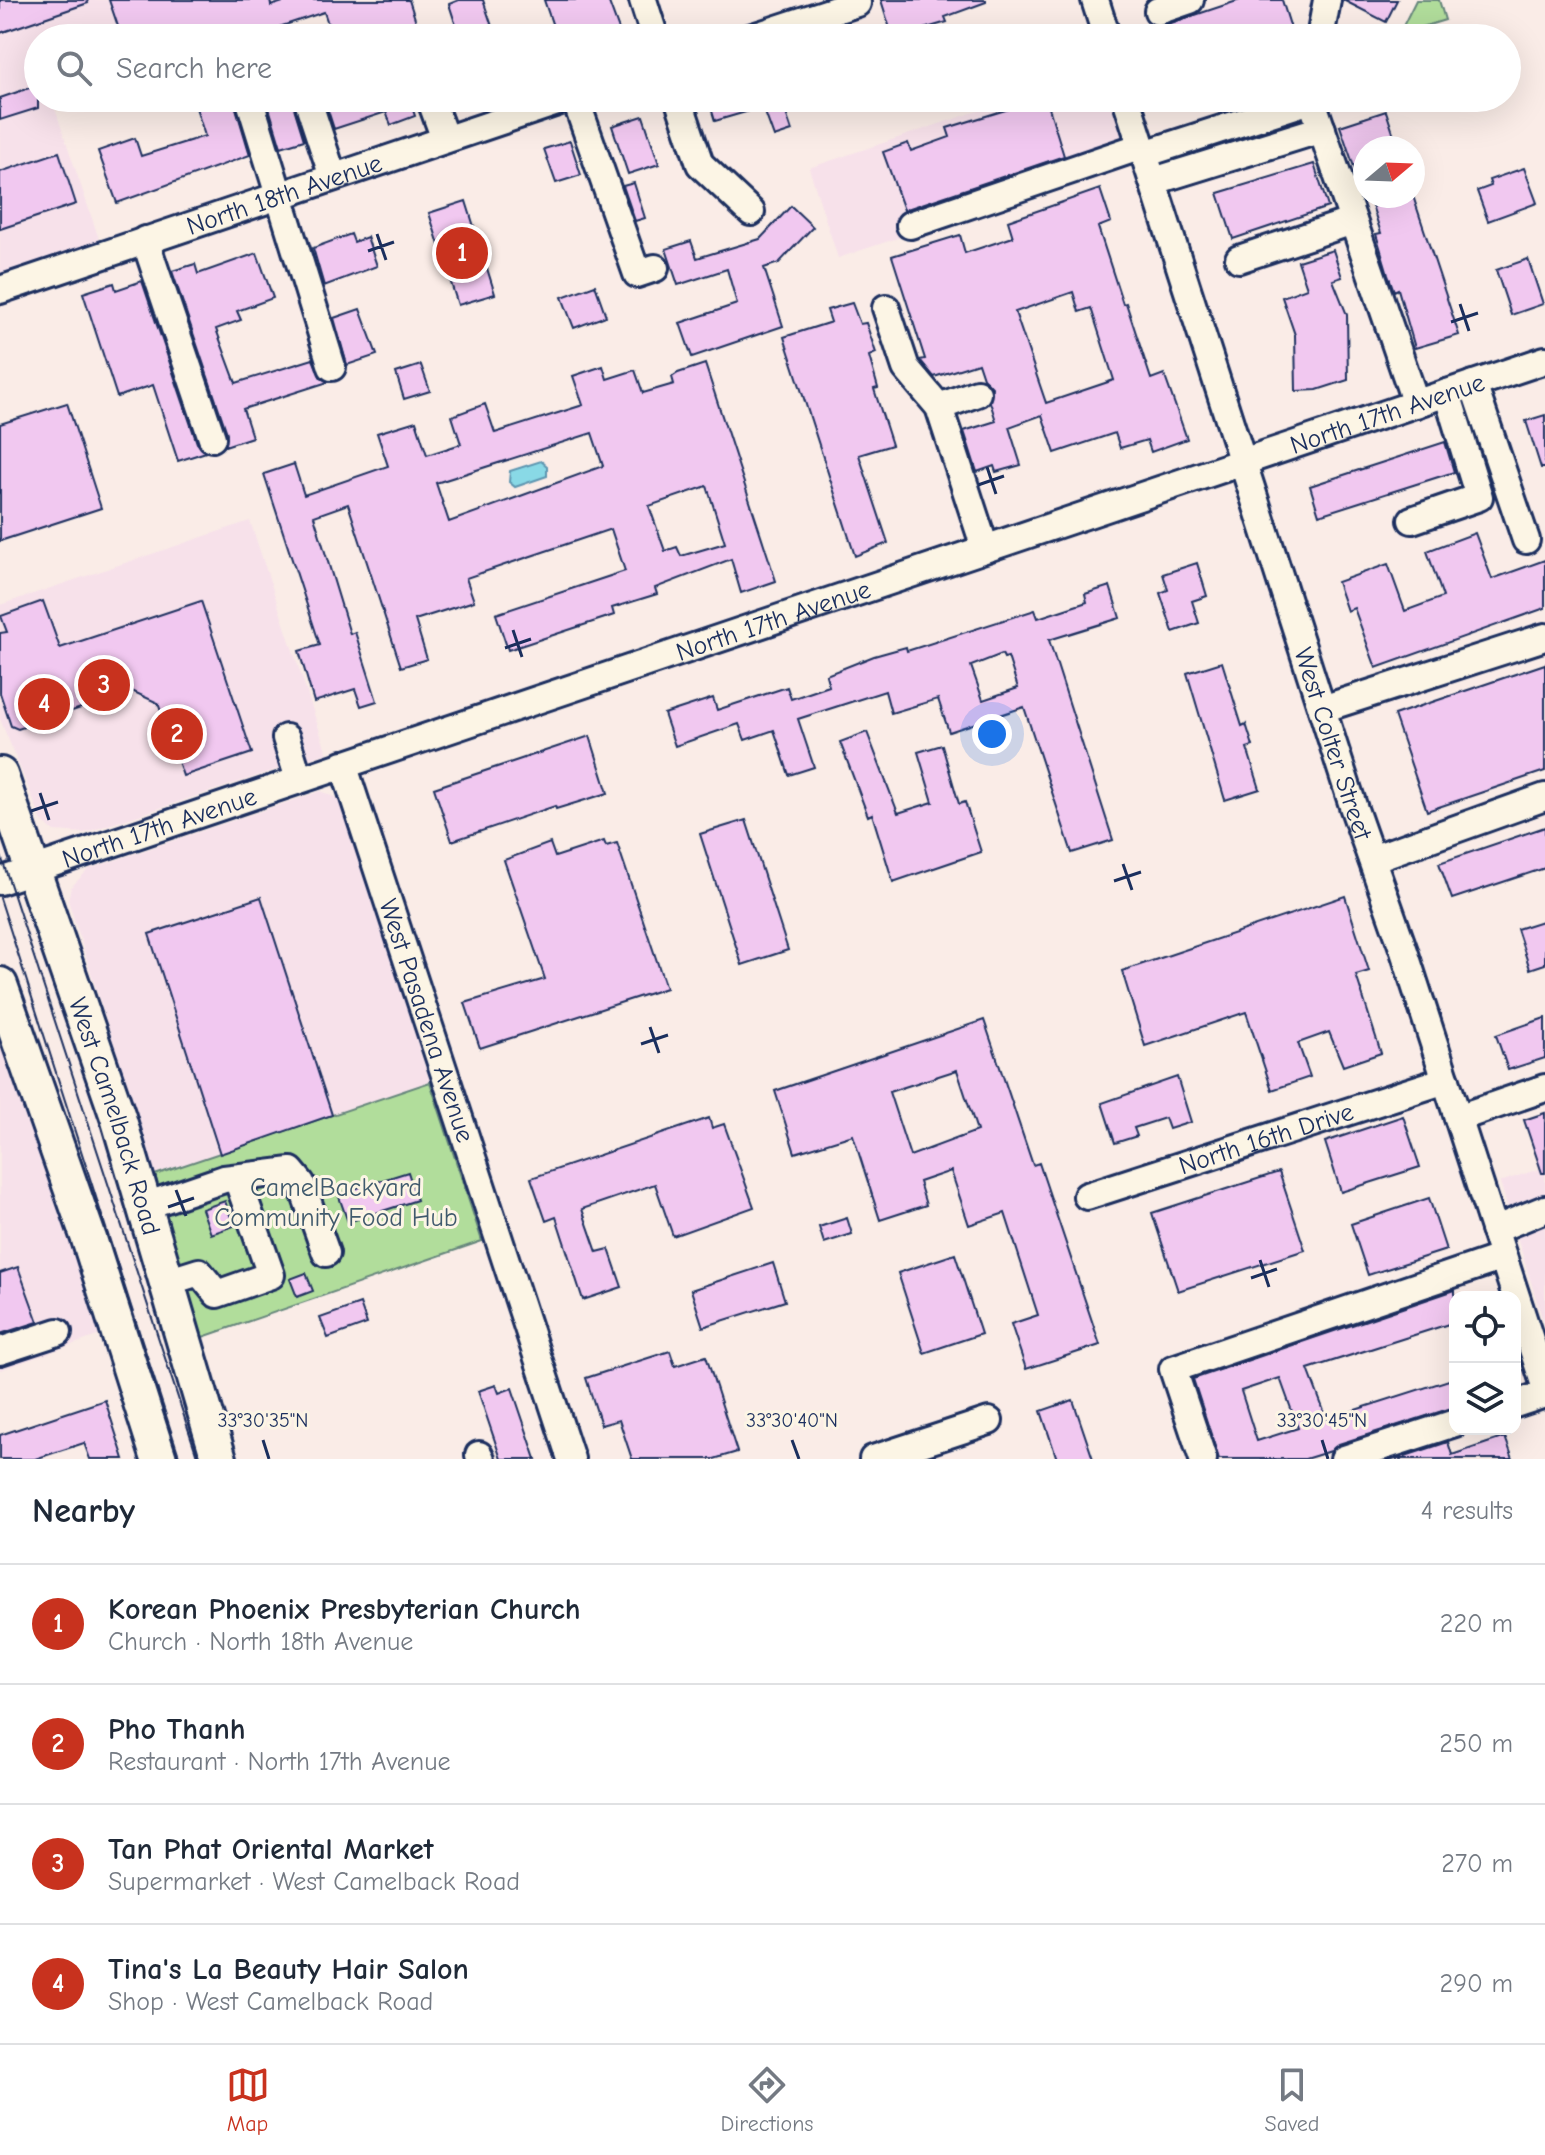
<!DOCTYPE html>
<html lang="en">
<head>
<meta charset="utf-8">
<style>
  :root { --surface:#fff; --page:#f6f6f7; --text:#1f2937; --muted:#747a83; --line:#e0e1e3; --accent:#c8321e }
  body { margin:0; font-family:"Comic Neue",sans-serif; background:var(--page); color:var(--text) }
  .controls { position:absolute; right:24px; bottom:24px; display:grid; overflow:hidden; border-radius:16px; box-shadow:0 8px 32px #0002 }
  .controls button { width:72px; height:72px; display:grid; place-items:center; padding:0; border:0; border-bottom:2px solid var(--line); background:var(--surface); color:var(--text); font:40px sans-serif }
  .compass { position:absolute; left:1353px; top:136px; width:72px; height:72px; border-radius:50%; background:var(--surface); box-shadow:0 8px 32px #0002; rotate:71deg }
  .you { position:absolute; left:992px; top:734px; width:28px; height:28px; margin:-20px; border:6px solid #fff; border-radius:50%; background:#1a73e8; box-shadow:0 0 0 12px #1a73e833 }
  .badge { display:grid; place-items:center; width:52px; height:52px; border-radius:50%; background:var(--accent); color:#fff; font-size:26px; font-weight:700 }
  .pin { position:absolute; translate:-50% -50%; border:4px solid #fff; box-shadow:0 2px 8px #0006 }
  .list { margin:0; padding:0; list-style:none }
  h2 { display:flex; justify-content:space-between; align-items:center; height:104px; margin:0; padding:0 32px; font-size:34px }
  h2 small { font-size:26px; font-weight:400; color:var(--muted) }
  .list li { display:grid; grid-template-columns:52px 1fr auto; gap:24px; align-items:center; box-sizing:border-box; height:120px; padding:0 32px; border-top:2px solid var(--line) }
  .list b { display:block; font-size:30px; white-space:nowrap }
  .list p { margin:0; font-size:26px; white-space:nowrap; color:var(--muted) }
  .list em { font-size:26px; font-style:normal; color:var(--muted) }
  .icon { flex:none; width:44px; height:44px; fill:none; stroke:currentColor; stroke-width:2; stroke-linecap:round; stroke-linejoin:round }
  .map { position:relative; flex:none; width:1545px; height:1459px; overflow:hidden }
  .search { position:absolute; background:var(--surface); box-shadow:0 8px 32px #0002; left:24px; right:24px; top:24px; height:88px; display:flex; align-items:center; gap:20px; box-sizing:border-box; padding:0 28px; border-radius:44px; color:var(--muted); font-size:30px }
  .sheet { height:584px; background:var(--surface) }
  nav { display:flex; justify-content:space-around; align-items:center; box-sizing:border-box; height:112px; border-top:2px solid var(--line); background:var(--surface); font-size:22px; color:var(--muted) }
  nav a { display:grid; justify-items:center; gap:4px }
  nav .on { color:var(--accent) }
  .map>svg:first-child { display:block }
</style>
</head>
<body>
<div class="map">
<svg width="1545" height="1459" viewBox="0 0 1545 1459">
  <rect width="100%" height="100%" fill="#faece7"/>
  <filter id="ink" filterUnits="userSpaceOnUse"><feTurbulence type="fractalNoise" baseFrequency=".0125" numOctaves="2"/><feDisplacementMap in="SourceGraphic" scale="16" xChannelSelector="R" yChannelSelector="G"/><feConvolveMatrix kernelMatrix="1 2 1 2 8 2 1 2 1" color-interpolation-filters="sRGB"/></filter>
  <g filter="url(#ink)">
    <!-- built -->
    <path fill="#f7e1ea" d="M0,0H359L246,38H38V98H67L53,103L101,245L0,278Z
      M1016,98H1110L1130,160L838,258L809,168Z
      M250,521L327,753L84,833L54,831L42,821L0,719V605Z
      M321,791L337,798L343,809L430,1082L155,1175L68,900L71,887L89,869Z
      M0,1028L103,1334L0,1370Z
      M1545,1167V1327L1500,1182Z"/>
    <!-- green -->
    <path fill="#b1dd9b" stroke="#66867c" stroke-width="2" d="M1416,0H1439L1445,20L1399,34Z
      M430,1082L482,1241L200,1338L155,1175Z"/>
    <!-- water -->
    <path fill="#89d9e6" stroke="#5d95b0" stroke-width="2" d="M541,461L547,466V476L515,487L509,482L510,471Z"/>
    <!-- building -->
    <path fill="#f1c8f0" stroke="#1b2f5e" stroke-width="2" fill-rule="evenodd" d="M0,0H87L88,3L0,33Z
      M109,0H270L271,6L289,0H409L418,28L388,38H333L324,12L246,38H122Z
      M459,0H483L496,38H460L449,4Z
      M544,0H608L622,38H557Z
      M881,0H986V2L945,17L947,22L893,38Z
      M1240,0H1282L1293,35L1282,38H1138V34Z
      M1343,0H1397L1386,22Z
      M38,85V108L0,120V98Z
      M193,98H233L250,155L117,203L98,151L135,138L141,156L205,136Z
      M266,98H291L304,140L281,147Z
      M324,98H344L346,103L362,98H414L411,104L415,116L391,125L386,112L334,129Z
      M708,98H781L792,131L774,137L763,107L715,121Z
      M1027,98H1046L1064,156L904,210L883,152L908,143L911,151L950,137L947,128L1012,108L1011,104Z
      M1386,111L1398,148H1365V190H1362L1340,126Z
      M643,116L659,164L628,174L612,126Z
      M570,141L581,175L556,183L544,149Z
      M59,152L76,204L0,229V172Z
      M1314,164L1328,207L1233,239L1218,193Z
      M1524,168L1537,203L1488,221L1477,191L1491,186L1489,180Z
      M634,183L645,218L635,221L623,186Z
      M1100,189L1111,222L1098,227L1123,304L1126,303L1151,379L1164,374L1187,439L1151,452L1147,440L1120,448L1115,433L1055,453L1042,415L1009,427L1021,465L996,472L994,466L977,472L964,431L996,421L990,402L992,387L983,378L978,363L934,377L920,360L925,359L892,256L960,235L965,253L1013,237L1008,221ZM1073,292L1079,312L1091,308L1114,380L1046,403L1015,312Z
      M1369,196H1413L1459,335L1415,348L1398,289L1394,291L1388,274L1376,234L1381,233Z
      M466,201L495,294L458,305L429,213Z
      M791,206L813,227L779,263L764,268L783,326L692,357L680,323L737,304L727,269L678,285L666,249L691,241L697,258L760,239Z
      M351,234L354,242L367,237L377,266L324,286L313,248Z
      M1333,250L1342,277L1333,280L1347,315L1348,380L1317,390L1296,391L1295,335L1282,297L1307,288L1298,261Z
      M257,253L273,298L237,311L241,320L216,329L236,383L313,359L321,378L328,382L243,409L252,437L225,446L227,433L172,271L195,264L198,274Z
      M1528,259L1543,304L1511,315L1496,270Z
      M142,281L197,443L206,452L178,461L153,385L117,397L83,293L114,283L116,290Z
      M595,285L606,316L574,328L562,297Z
      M852,303L860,324L866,323L876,353L869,356L878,388L874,389L892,445L859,455L888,543L855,556L784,337L831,322L827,310Z
      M360,309L377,355L347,365L334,318Z
      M705,364L776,581L741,593L731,559L655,588L657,594L612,608L614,615L508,650L496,614L625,571L611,529L466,578L474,601L415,620L427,659L401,667L348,504L314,516L350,634L355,632L377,701L361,706L355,689L314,702L299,651L320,645L264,474L294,464L304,495L388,466L377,433L416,421L427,455L461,444L452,416L485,404L495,433L583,405L573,376L603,366L607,379L635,370L643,393L674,384L672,377L678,373ZM592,433L603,466L449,522L436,483ZM707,486L725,543L681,556L677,547L665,551L649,506Z
      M421,365L430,391L404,399L396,373Z
      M67,403L101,508L0,541V424Z
      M1545,415V468H1541L1526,421Z
      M1445,442L1454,472L1319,515L1310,486Z
      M1475,533L1492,579L1545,560V608L1376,668L1354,608L1347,611L1337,582L1388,564L1405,611L1443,597L1427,551Z
      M1197,563L1207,596L1192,601L1199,623L1173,632L1160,593L1168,590L1163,574Z
      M1110,586L1120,618L1049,640L1113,840L1072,853L1024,707L949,732L938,699L891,713L885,691L798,719L814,767L789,775L774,730L745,740L739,724L675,746L664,714L713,698L717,710L787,687L791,699L829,686L826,675L874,656L906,647L907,651L1035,610L1038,618L1087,602L1085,594ZM1002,654L1004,658L1008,657L1018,688L983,700L971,666Z
      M43,601L60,648L201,601L252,753L183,776L158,703L132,691L18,729L11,726L0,693V633L7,632L1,616Z
      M1222,662L1242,726L1246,724L1253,746L1247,748L1260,789L1225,800L1187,673Z
      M1545,664V771L1427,811L1394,715Z
      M867,732L898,813L933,802L918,752L942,745L959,804L965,802L981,852L893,882L872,814L868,816L840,742Z
      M590,736L608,793L556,809L555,806L452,841L434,788Z
      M746,820L788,950L742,965L700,834Z
      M1545,827V868L1452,899L1439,863Z
      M604,841L606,846L617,843L666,988L480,1048L465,1003L545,979L504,860L550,843L555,857Z
      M1345,896L1369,971L1356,975L1381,1053L1343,1066L1329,1032L1298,1043L1310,1077L1272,1090L1246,1012L1145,1046L1122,971Z
      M261,897L332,1115L220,1154L149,934Z
      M1545,920V964L1530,969L1517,929Z
      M1545,1018V1058L1508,1070L1496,1035Z
      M984,1020L1033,1165L1039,1163L1100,1345L1026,1369L1011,1324L1038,1315L1005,1213L969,1225L951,1171L919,1182L926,1205L880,1220L853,1135L795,1153L775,1091ZM957,1070L977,1131L910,1156L889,1092Z
      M1177,1077L1191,1122L1169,1129L1165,1118L1134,1128L1137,1136L1115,1143L1102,1103Z
      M1545,1113V1173H1542L1524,1120Z
      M1403,1116L1420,1167L1341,1192L1325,1142Z
      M709,1118L712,1128L724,1124L754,1207L673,1236L655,1184L582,1209L597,1252L609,1249L622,1287L583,1300L556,1217L546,1221L531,1178Z
      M408,1172L417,1200L348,1222L338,1194Z
      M1279,1172L1305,1250L1178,1291L1152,1213Z
      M1429,1198L1446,1250L1368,1275L1351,1224Z
      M225,1201L234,1226L211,1234L202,1209Z
      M847,1218L852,1234L824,1243L819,1227Z
      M955,1254L981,1334L924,1353L898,1273Z
      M773,1263L785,1301L703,1327L691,1290Z
      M18,1267L38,1322L0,1334V1273Z
      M306,1273L313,1291L297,1297L290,1279Z
      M1455,1290V1322L1308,1369L1327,1419L1455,1378V1407L1339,1444L1331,1451L1305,1459H1219L1193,1379ZM1280,1378L1298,1428L1257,1441L1241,1391Z
      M360,1304L367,1324L328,1338L320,1318Z
      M670,1351L675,1366L706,1356L737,1452L714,1459H632L619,1420L601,1425L586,1378Z
      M496,1385L499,1393L512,1388L536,1459H501L478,1391Z
      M105,1400L124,1459H90L84,1443L35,1459H0V1435Z
      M1073,1400L1093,1459H1057L1041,1411Z
      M1505,1437L1513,1459H1396L1448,1442L1452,1455Z"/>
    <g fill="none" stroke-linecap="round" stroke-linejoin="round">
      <defs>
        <g id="minor">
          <path d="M643,0L655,38"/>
          <path d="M1095,0L1107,38"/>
          <path d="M1158,11L1190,0"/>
          <path d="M750,38L857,3"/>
          <path d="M1320,38L1327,0"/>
          <path d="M249,98L332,367"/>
          <path d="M307,98L333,177"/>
          <path d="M430,98L445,139"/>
          <path d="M575,98L637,274L655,268"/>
          <path d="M678,98L700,164L751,212"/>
          <path id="s1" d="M1126,98L1354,809L1404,951L1545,1386"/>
          <path d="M1311,98L1416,404"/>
          <path d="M1144,154L1311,100"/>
          <path d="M1154,181L1322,129"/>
          <path d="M910,225L1142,146"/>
          <path d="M145,240L212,438"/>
          <path d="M1239,259L1353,221"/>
          <path id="s2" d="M0,290L569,98"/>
          <path d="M886,308L906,368L939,407L985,548"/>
          <path d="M1473,384L1526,540"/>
          <path d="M939,407L977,393"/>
          <path d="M1412,520L1479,497L1447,393"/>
          <path d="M1322,709L1545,637"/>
          <path d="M286,738L299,779"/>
          <path id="s3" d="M343,764L571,1459"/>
          <path d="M1372,859L1545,797"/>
          <path id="s4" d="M0,881L1545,360"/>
          <path d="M1458,1118L1545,1088"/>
          <path id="s5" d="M1087,1196L1446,1080"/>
          <path d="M145,1206L224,1179L291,1171L301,1183L326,1253"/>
          <path d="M1494,1230L1545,1209"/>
          <path d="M167,1282L199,1272L217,1294L271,1275L237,1178"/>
          <path d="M0,1351L58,1332"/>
          <path d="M1515,1404L1545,1394"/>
          <path d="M479,1455L481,1459"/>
          <path d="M873,1459L989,1421"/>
          <path d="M1203,1459L1173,1369L1503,1257"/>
          <path d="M1344,1459L1455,1423"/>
        </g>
        <g id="major">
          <path id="s6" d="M0,775L118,1117L219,1459"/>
          <path d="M0,985L89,1239L159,1459"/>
        </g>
      </defs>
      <!-- minor casing -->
      <use href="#minor" stroke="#1b2f5e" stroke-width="32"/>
      <!-- major casing -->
      <use href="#major" stroke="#1b2f5e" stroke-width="40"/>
      <!-- minor -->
      <use href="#minor" stroke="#fcf5e5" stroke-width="26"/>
      <!-- major -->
      <use href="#major" stroke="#fcf5e5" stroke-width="34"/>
      <!-- tram -->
      <path stroke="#1b2f5e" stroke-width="2" d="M0,853L198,1459
        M0,898L180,1459"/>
    </g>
  </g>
  <!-- ticks -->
  <path fill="none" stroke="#1b2f5e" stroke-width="3" d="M377,234L386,260M368,251L394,242M1460,304L1469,331M1451,322L1478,313M987,467L996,494M978,485L1004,476M513,630L522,657M505,648L531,639M40,793L49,820M31,811L58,802M1123,864L1132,890M1114,881L1141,872M650,1027L659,1053M641,1044L668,1035M176,1190L186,1216M168,1207L194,1198M1260,1260L1269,1287M1251,1278L1277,1269M263,1440L269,1459M792,1440L799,1459M1322,1440L1328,1459"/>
  <g text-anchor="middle" stroke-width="6" stroke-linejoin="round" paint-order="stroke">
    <!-- street labels -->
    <g font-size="26" fill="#1b2f5e" stroke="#fcf5e5">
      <text dy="9" stroke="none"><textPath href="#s2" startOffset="300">North 18th Avenue</textPath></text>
      <text dy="9" stroke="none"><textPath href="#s4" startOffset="1464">North 17th Avenue</textPath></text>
      <text dy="9" stroke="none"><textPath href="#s4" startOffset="816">North 17th Avenue</textPath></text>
      <text dy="9" stroke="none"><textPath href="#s1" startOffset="678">West Colter Street</textPath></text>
      <text dy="9" stroke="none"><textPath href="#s4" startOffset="168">North 17th Avenue</textPath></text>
      <text dy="9" stroke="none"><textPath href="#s3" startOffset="270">West Pasadena Avenue</textPath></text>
      <text dy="9" stroke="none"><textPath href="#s6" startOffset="360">West Camelback Road</textPath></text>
      <text dy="9" stroke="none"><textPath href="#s5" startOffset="188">North 16th Drive</textPath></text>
    </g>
    <!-- park labels -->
    <g font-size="26" fill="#405a6d" stroke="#fcf5e5">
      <text x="336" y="1196">CamelBackyard<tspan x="336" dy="30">Community Food Hub</tspan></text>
    </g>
  </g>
  <g font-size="20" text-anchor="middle" fill="#1b2f5e" stroke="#fcf5e5" stroke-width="6" stroke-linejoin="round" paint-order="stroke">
    <text x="263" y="1427">33°30'35"N</text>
    <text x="792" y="1427">33°30'40"N</text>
    <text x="1322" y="1427">33°30'45"N</text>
  </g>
</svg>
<div class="controls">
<button><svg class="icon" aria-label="locate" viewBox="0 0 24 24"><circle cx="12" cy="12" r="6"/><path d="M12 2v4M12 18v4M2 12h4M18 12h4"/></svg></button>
<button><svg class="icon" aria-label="layers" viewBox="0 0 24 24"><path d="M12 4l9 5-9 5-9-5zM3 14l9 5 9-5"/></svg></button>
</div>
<svg class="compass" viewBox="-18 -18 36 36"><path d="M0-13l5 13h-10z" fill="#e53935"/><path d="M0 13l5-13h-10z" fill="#747a83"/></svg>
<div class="you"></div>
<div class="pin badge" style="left:462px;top:253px">1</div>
<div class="pin badge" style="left:177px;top:734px">2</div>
<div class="pin badge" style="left:104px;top:685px">3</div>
<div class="pin badge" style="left:44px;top:704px">4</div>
<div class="search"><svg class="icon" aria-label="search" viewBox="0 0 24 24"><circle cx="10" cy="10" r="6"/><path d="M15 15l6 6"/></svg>Search here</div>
</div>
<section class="sheet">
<h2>Nearby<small>4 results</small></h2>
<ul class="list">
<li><span class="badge">1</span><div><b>Korean Phoenix Presbyterian Church</b><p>Church · North 18th Avenue</p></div><em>220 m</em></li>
<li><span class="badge">2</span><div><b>Pho Thanh</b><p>Restaurant · North 17th Avenue</p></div><em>250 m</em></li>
<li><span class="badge">3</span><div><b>Tan Phat Oriental Market</b><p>Supermarket · West Camelback Road</p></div><em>270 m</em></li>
<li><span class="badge">4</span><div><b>Tina's La Beauty Hair Salon</b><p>Shop · West Camelback Road</p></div><em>290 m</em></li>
</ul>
</section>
<nav>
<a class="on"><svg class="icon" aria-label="map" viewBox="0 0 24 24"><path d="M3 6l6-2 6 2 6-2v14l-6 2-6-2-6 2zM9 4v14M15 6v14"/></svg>Map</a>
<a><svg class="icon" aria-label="directions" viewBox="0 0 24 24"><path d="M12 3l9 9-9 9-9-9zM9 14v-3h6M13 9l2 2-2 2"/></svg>Directions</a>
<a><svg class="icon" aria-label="saved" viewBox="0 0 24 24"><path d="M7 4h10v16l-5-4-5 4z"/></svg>Saved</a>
</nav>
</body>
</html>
